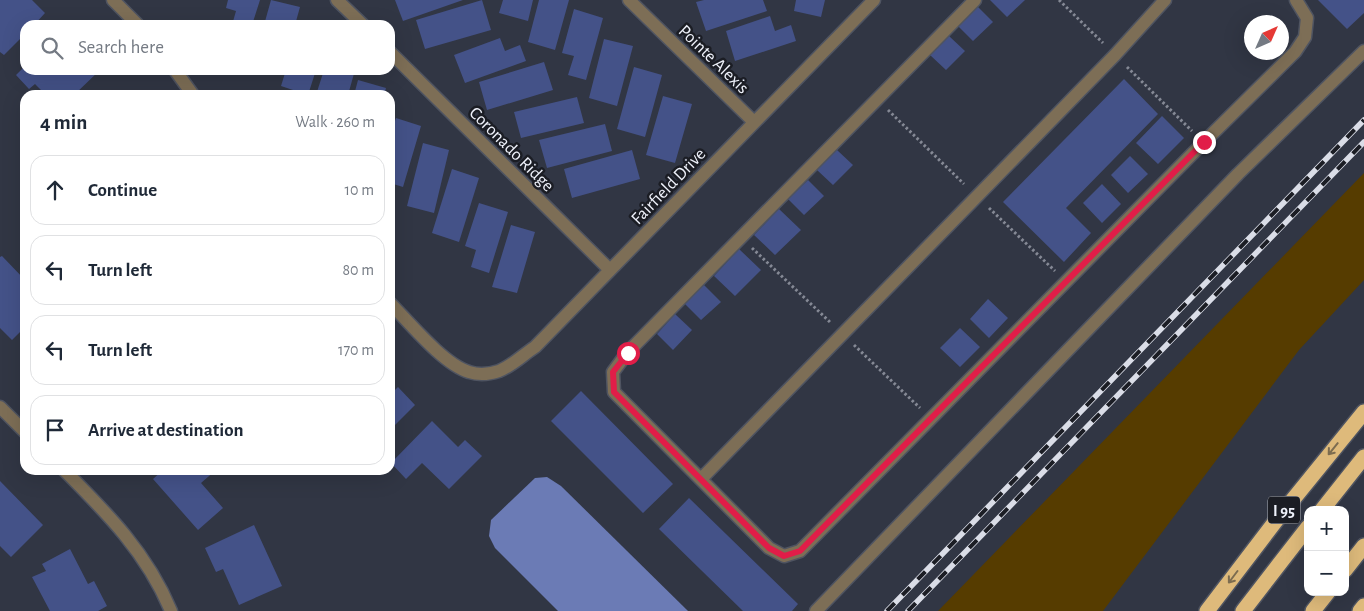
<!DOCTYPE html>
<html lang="en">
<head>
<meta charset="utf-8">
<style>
  :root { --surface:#fff; --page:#f6f6f7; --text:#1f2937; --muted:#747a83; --line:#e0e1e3 }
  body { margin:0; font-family:"Alegreya Sans",sans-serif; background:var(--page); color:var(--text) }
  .controls { position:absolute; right:15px; bottom:15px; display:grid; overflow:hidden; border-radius:10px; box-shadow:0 5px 20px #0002 }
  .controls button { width:45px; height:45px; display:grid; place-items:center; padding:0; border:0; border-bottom:1px solid var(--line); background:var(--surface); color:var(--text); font:25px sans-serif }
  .compass { position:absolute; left:1244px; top:15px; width:45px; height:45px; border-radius:50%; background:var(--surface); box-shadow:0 5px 20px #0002; rotate:45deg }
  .stop { position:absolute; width:15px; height:15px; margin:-11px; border:4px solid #e11d48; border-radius:50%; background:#fff }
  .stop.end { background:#e11d48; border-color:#fff; box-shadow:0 1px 5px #0008 }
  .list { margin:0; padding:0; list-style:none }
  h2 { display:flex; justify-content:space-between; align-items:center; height:65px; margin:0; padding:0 20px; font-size:21px }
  h2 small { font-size:16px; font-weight:400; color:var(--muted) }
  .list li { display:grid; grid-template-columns:32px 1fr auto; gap:15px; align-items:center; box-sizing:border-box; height:70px; margin:0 10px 10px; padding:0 10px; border:1px solid var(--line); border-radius:15px }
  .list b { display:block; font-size:19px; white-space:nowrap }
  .list em { font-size:16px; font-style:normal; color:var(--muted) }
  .icon { flex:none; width:28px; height:28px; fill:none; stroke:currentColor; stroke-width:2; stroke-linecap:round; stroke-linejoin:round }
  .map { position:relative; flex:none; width:1364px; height:611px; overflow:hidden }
  .search { position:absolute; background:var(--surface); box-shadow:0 5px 20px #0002; left:20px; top:20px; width:375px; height:55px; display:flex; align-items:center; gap:12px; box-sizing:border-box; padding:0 18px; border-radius:15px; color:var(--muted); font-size:19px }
  .panel { position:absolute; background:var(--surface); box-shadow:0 5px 20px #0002; left:20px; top:90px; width:375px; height:385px; border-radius:15px }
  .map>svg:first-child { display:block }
</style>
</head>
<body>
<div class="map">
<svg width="1364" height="611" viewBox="0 0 1364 611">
  <rect width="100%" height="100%" fill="#313644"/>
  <!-- green -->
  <path fill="#563c00" d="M1364,173V280L1299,350L1103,611H938Z"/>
  <!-- water -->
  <path fill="#6b7bb5" d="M547,477L561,486L688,611H558L495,548L489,536L491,520L535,478Z"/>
  <!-- building -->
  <path fill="#445288" d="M0,0H32L45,13L34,25H25V34L4,55L0,52Z
    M228,0H260L252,25H232L236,11L226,8Z
    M271,0L300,7L295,25H264Z
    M395,0H463L403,21Z
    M482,0L491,30L425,49L416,20Z
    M503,0H533L528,21L499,13Z
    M539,0H569L555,50L528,42Z
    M704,0H763L767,11L706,31L696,2Z
    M796,0H825L821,17L794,11Z
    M990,0H1025L1007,17Z
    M1318,0H1364V13L1347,29Z
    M977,6L993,22L973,41L958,26Z
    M574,9L603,18L586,80L568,75L574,56L562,53Z
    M770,16L775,31L791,25L796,41L735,61L726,31Z
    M949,36L965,51L946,70L930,55Z
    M500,38L505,51L520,45L526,61L465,83L454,55Z
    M604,39L633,46L617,106L589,98Z
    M544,62L553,90L487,110L479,82Z
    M25,66V70H100L74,95H46L35,84L29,89L16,75Z
    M634,67L662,75L645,137L617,129Z
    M286,70H316L308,95L281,86Z
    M324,70H355L348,95H316Z
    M1124,79L1158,114L1066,208L1091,233L1064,262L1003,202Z
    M358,80L386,88L384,95H354Z
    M663,96L692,104L675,163L646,155Z
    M577,97L584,123L521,138L514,112Z
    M1162,116L1184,138L1158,164L1136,143Z
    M396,118L421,126L403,187L390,183V136Z
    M605,124L612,151L547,168L539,140Z
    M423,143L449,150L434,213L407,206Z
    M632,150L640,179L572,198L564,169Z
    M837,150L853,165L833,185L817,170Z
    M1130,156L1148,174L1128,193L1111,175Z
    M452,169L479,178L459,242L432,233Z
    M808,180L824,196L804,215L788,199Z
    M1102,184L1121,204L1102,223L1083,203Z
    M479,203L508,212L489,273L471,267L476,250L465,246Z
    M779,209L801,230L775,255L754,235Z
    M511,225L535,232L517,293L492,287Z
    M739,249L761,270L735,296L714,276Z
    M2,256L25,280V327L12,340L0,328V257Z
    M704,285L721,302L701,320L685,304Z
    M988,299L1008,318L989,338L970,319Z
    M675,314L692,330L673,350L657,334Z
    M960,328L980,347L960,367L940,348Z
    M390,387L394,391L398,387L415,405L390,430Z
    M581,391L673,484L643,513L551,421Z
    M432,421L458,447L465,440L482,456L449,489L422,463L406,479L391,463Z
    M163,470H216L201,483L223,508L198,530L153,479Z
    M0,481L43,525L11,557L0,546Z
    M689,498L798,604L792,611H743L659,529Z
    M254,525L282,586L239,605L223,569L216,572L205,548Z
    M70,549L88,584L94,581L107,606L98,611H50L32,577L46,571L42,564Z"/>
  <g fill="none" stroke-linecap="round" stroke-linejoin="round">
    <defs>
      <path id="lane" d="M975,0L627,353L613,372L614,392L769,548L784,556L800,551L1204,142L1295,52L1305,37L1307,18L1296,0
        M701,479L1115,55L1165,0
        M816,611L1238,174L1364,51"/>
      <path id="street" d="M113,0L138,25
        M337,0L363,25
        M629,0L754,122
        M390,52L610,270
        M175,70L193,95
        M390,303C409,322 443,364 469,372C478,375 490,374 499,371C512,366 524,354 535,347L874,0
        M0,407L25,432
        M64,470C107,513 147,553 171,611"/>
      <path id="highway" d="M1322,510L1364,457
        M1345,570L1364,546
        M1207,611L1278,518L1364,412
        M1243,611L1308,527
        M1313,611L1328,592
        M1360,611L1364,606"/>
    </defs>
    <!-- lane casing -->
    <use href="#lane" stroke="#4f5461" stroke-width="15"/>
    <!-- street casing -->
    <use href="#street" stroke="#4f5461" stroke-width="15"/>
    <!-- highway casing -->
    <use href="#highway" stroke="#4f5461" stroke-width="18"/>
    <!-- path -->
    <path stroke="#858995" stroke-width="3" stroke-dasharray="2.5 2.5" stroke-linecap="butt" d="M1059,0L1103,43
      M1127,67L1192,131
      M888,110L964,184
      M989,208L1055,271
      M752,248L831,323
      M854,345L920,408"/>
    <!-- lane -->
    <use href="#lane" stroke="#7d6e56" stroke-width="12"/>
    <!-- street -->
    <use href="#street" stroke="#7d6e56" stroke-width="12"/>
    <!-- highway -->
    <use href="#highway" stroke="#deba7b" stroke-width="15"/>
    <defs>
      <path id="rail" d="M887,611L1364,120
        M908,611L1364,142"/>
    </defs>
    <!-- rail casing -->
    <use href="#rail" stroke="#dadde7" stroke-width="5.5"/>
    <!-- rail -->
    <use href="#rail" stroke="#1b1d24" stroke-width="4" stroke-dasharray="11" stroke-linecap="butt"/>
  </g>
  <!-- one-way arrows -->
  <defs><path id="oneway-shaft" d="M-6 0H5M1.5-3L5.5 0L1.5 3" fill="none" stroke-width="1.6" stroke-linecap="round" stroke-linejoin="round" transform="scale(1.25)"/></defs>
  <g stroke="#7c6c50">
    <use href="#oneway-shaft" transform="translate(1333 449) rotate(129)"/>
    <use href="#oneway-shaft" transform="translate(1233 577) rotate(127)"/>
  </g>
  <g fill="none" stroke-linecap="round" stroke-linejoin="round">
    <!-- route -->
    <path stroke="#e11d48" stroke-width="6" d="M628,353L613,372L614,392L769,548L784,556L800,551L1204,142"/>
  </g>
  <g text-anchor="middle" stroke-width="5" stroke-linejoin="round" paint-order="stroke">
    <!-- shield labels -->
    <rect fill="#1b1d24" stroke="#afb2ba" stroke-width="1" x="1268" y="496.5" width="32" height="27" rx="4"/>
    <g font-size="16" font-weight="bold" fill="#eff2fb">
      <text x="1284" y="516">I 95</text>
    </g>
    <!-- street labels -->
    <g font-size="18" fill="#eff2fb" stroke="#1b1d24">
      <text transform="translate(714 59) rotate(44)" y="6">Pointe Alexis</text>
      <text transform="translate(512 149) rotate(45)" y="6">Coronado Ridge</text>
      <text transform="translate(668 186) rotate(-46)" y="6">Fairfield Drive</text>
    </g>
  </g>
</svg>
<div class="controls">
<button>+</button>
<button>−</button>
</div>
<svg class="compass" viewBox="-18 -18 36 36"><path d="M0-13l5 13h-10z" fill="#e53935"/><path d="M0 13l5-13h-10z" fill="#747a83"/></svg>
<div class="stop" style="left:628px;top:353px"></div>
<div class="stop end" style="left:1204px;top:142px"></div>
<div class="search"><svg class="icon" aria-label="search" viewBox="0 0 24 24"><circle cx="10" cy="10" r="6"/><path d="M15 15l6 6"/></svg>Search here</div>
<section class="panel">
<h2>4 min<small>Walk · 260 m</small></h2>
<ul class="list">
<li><svg class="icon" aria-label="ahead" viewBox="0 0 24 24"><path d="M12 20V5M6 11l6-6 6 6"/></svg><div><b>Continue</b></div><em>10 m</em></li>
<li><svg class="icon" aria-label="left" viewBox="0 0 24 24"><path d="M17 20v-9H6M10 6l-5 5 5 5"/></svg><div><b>Turn left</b></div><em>80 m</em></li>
<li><svg class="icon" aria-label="left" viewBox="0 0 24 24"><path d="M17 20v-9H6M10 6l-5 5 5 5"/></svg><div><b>Turn left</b></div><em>170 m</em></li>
<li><svg class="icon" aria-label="arrive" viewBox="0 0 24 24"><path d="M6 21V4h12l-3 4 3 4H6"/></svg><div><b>Arrive at destination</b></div></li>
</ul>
</section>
</div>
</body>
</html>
